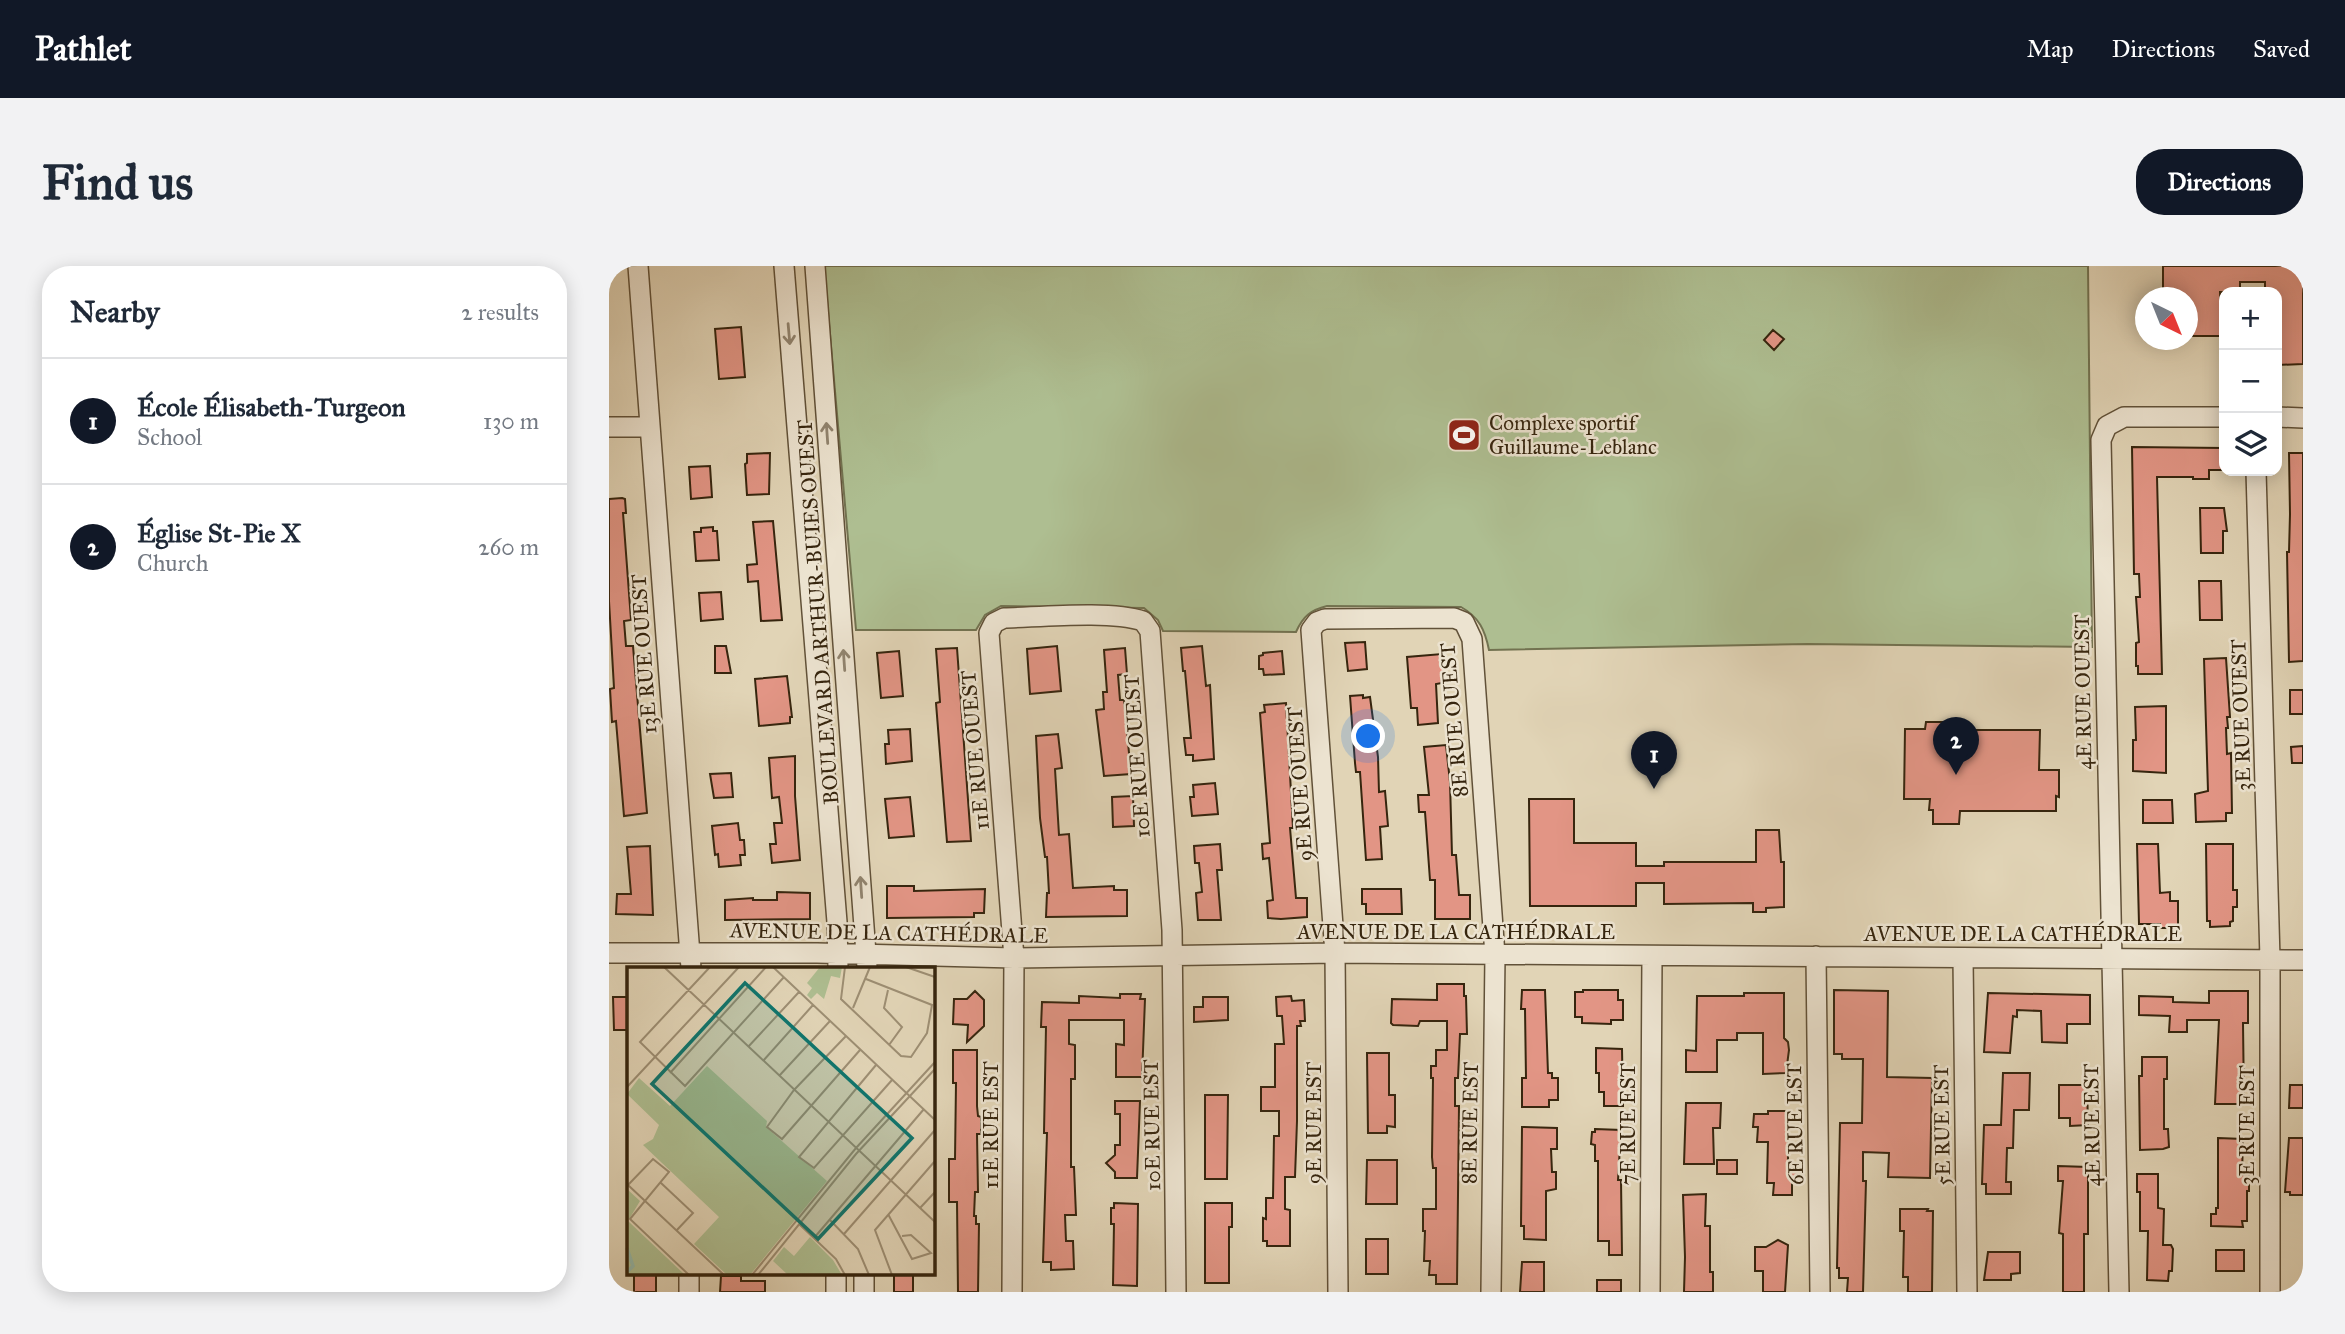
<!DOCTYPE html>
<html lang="en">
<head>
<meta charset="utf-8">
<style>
  :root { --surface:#fff; --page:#f2f2f3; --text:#1f2937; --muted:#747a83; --line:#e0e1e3; --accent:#111827 }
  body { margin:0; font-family:"IM FELL Great Primer",serif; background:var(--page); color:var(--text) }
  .controls { position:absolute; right:21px; top:21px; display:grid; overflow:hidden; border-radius:14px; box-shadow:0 4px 18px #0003 }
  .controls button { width:63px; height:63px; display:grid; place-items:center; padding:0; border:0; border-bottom:2px solid var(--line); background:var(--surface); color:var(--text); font:35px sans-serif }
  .compass { position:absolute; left:1526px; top:21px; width:63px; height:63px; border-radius:50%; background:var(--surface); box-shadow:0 4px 18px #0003; rotate:137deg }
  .you { position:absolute; left:760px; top:471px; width:24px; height:24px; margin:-18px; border:5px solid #fff; border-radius:50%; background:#1a73e8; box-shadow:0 0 0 10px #1a73e833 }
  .badge { display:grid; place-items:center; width:46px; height:46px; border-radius:50%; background:var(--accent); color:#fff; font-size:23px; font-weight:700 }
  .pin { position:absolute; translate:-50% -58px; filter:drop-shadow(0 2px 4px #0008) }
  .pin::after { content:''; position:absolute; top:37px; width:24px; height:21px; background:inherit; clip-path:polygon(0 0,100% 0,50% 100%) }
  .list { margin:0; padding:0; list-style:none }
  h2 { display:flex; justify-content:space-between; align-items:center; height:91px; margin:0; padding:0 28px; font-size:30px }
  h2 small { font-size:23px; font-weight:400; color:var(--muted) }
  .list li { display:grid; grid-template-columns:46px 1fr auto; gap:21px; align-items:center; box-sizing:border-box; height:126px; padding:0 28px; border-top:2px solid var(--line) }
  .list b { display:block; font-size:26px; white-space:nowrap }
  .list p { margin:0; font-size:23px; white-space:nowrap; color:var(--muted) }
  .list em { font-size:23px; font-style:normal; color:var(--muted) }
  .icon { flex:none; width:38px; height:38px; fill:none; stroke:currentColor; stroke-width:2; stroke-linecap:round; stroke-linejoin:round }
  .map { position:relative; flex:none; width:1694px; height:1026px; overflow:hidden; border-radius:28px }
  header { display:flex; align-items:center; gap:42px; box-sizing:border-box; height:98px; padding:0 35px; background:var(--accent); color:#fff }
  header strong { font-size:33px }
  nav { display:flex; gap:38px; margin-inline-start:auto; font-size:24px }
  .intro { display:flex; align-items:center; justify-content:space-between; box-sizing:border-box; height:168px; padding:0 42px }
  h1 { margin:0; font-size:49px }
  .button { padding:18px 32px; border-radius:28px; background:var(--accent); color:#fff; font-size:24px; font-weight:700 }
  main { display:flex; gap:42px; padding:0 42px }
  aside { flex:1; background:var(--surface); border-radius:28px; box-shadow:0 4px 18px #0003 }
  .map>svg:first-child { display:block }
</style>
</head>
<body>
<header>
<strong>Pathlet</strong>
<nav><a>Map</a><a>Directions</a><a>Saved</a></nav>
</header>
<div class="intro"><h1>Find us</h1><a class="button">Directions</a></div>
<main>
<aside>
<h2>Nearby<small>2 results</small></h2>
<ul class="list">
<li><span class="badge">1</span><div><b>École Élisabeth-Turgeon</b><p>School</p></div><em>130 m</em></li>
<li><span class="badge">2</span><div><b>Église St-Pie X</b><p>Church</p></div><em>260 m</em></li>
</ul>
</aside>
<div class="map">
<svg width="1694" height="1026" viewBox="0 0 1694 1026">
  <rect width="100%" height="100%" fill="#e1d4b6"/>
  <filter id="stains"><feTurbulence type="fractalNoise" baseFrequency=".00286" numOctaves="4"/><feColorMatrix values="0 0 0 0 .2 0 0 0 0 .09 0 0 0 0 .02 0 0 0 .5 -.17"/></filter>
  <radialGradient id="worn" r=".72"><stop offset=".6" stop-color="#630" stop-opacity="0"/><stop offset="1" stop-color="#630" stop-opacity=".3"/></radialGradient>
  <!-- green -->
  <path fill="#aebe91" stroke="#727250" stroke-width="2" d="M215,0H1479L1483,381L1199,378L880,384C876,364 870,351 852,341L718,340C702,344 694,350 687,366L554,365L549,354L535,342L392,340L376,349L367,364H247Z"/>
  <!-- building -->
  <path fill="#e29585" stroke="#36250e" stroke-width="2" d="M1554,0H1694V98L1668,99V26H1656V16H1631V26H1611L1612,70H1578V32H1560V25H1554Z
    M132,61L136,111L110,113L106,63Z
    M1164,64L1175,73L1165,84L1155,74Z
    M1523,181L1615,182V204H1600V213H1584V211H1548L1553,408H1529V400H1527V377L1530,376L1527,331H1531L1530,308H1525Z
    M161,187L160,228L138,229L136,198L138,197V188Z
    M1680,187H1694V395L1680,396L1678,286H1680L1681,248Z
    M101,200L103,231L82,233L80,201Z
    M13,232L16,233L17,247H14L22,354L15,355L17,380H24L38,547L15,550L7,455L3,456L1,423L5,422L0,335V233Z
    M1591,242H1615L1618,265H1614V287H1592Z
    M164,255L173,354L152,355L149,315L139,316L138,299L148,298L144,256Z
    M104,261V265H108L110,294L87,295L85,266H92V262Z
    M1590,315H1612L1613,354H1591Z
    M112,326L114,353L92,355L90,327Z
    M756,376L758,403L739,405L736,377Z
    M106,380H117L122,407H106Z
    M448,380L452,425L421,428L418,383Z
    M593,380L597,420L601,419L605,493L584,495V489H577L575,472H582L576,405H574L572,382Z
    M348,382L362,575L338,576L327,437L331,436L327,383Z
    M516,382L518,408L509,409L511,434H515L522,508L495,510L487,444L495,443L494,426H498L495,384Z
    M290,385L294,430L272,432L268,387Z
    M673,385L675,408L655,409L654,403H650V390L654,389V387Z
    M833,388L836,408H832L833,417L827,418L829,457L809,459L808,442H802L798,391Z
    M1617,392L1621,451H1618L1619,462H1617L1618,488L1622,487L1623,547H1617V555L1587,556L1586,528L1599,525L1595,393Z
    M178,410L183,451H181V457L150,460L146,413Z
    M1681,424H1694V448H1681Z
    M754,429V432L761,431L769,491L770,526L776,525L779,560L771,561L773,593L757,594L751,506H747L746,497L741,430Z
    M677,437L684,562H681L687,632H698V651L672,653L659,652L658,635L664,634L660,592L654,593L653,578L661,577L651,447L656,446L655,439Z
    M1557,440V507L1524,505V474H1527L1526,441Z
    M1317,456H1358V464H1431L1430,504H1450V531L1447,530V545H1351L1350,558H1324V544H1320L1321,533H1295L1296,463H1316Z
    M301,463L303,495L277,498L276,478H280L279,464Z
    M449,468L453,502L446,503L450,569L460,568L464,622L505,620V624H518V650L437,651L438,627H440L438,591H436L431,552L427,470Z
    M837,479L841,516L843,589H847L850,629H861V653H826V614H821L816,546H810L809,529H820L815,481Z
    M1694,480V497H1683L1682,481Z
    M186,490V530L191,594L163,597L161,578H167L165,557H173L170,531L163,532L160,492Z
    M122,507L124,531L105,532L101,508Z
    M606,517L609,548L583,550L581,531H585L584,519Z
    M524,530L525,560L504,561L503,531Z
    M301,531L305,570L280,572L276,533Z
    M920,533H965V577H1027V600H1055V596H1147V564H1170L1172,596H1175V641L1157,642V646H1144V637L1055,638V617H1027V640H921Z
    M1534,534H1563L1564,557H1534Z
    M129,557L131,574H135L136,589H131L132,599L110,601L109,588L106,589L103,560Z
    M611,578L613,604H608L612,654H589L587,627L593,626L590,597H586L585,580Z
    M1528,578H1549L1551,627L1561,626V635H1569V662H1551V658H1530Z
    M1597,578H1624V624H1628V641H1624V655L1621,656V660L1601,661V655H1598Z
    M41,580L44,649L7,648L8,628H22L18,581Z
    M278,620H305V625L376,623L375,647H365V651L278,652Z
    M753,623H792L793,648H757V638H753Z
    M168,626L201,627V653L116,654V634L144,632V634H168Z
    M828,718H855V730H857L858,768H851L849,812H846V840H850L848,1018H827V1009H820L821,995H815L816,965H814V943H827V902H824L823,891L824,812H822V800H827V784H838V755H811L809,760L784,759L782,757L783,733L828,734Z
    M913,724H936L939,807H943V812H949V834H940V841H913V812H917L916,743H912Z
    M974,724H1009V734H1014V754H1002V758L973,757V751H966V726H974Z
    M1225,724L1279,725L1278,811L1323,812L1321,912L1279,911L1280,887L1254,886V915H1257L1254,1026H1238L1239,1012H1230V1002H1228L1231,857H1253L1254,793H1233V788H1225Z
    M366,725L375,734V760L358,776L359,759L344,758L345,733H358Z
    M1600,725H1639V757H1634L1635,838H1606L1610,754H1578V766H1560L1561,750L1530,749V730L1564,731V736L1600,737Z
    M1135,727H1175V772L1179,776L1180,784L1177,807L1154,808V767H1128V774H1108V806H1077V784L1087,785L1088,730H1135Z
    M1379,727L1481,729V758H1458V777L1433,776L1432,745L1408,744V751L1404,750L1401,787L1375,786Z
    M511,728H532L531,733H536L533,811H507V778L515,779V754H460V778L466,779V813H462V901H465L467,949H456L457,975H464L465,1003L442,1004V996H434L438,867H435L437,761H432L433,736L470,737V730L511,732Z
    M682,730L683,735L695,734L696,755H691L692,760H688V855L686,911H676V943L681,944V980H658V975H654V952L657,953V932H664L665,870H670V845H652V821H666V778H675L673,750H668L667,731Z
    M4,731H19V764H5Z
    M594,731H619V754L585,756V741H594Z
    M987,782L1013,783L1014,840H995V826H990V807H987Z
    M344,784H368V840L369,850L372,851V868H368L369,926H366L365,950H367V958H370L369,1026H349L348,936H340V893H346L347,817H344Z
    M758,787H780V829H786V861L778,860V867H759Z
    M1533,791H1558V813H1555V863H1559L1560,881L1554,883L1531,884L1530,810H1533Z
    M1394,807H1421L1420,844H1405L1404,882H1398L1397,916H1402V928H1377V918H1373L1375,859H1392Z
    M1450,819H1478L1479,859L1461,860V852H1450Z
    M1681,819H1694V842H1680Z
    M596,829H619L618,913H596Z
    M506,835H531L528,912H506V906L497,897L506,889V879H511V848H506Z
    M1077,837H1112L1111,862H1104L1105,898H1075Z
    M1159,845H1179V898H1189V917H1183V929H1164L1165,917H1158L1159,876H1148L1149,861H1144L1145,848H1159Z
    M913,861L948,862V883H942L943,906H947V923L937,925V974L915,973V960H912Z
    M986,863L1012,864L1009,914H1012L1013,989H1000V975H989V895H986V879L982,878L983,866H986Z
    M1609,872L1634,873L1633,909L1640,910V925H1638V955H1633L1634,961L1602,960V948H1607V942H1609Z
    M1680,872H1694V929H1681V926H1676Z
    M758,894H788V938H757Z
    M1108,894H1128V908H1108Z
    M1449,900L1479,901V968H1475V1026H1454V968L1450,967L1454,915H1449Z
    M1528,908H1549V942L1555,943L1554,979H1562L1564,983L1563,1005H1560L1559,1015L1538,1014L1539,965H1531V926H1528Z
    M1097,928L1096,960H1101V1006H1104V1026H1075L1076,991L1074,929Z
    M505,937L529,938L528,1020L504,1019L505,958H502V942H505Z
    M596,937H623V961H620V1017H596Z
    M1291,943H1319L1318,945H1324L1323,1026H1299V1011H1294L1295,965H1291Z
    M757,973H779V1008H757Z
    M1169,974L1179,979L1176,1026H1154V1005H1146V981H1157Z
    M1607,984H1635V1005H1607Z
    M1379,986H1411V1007L1402,1008V1014H1375Z
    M913,996H935V1026H911Z
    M25,1007H47V1026H25Z
    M285,1007H304V1026H285Z
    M112,1010H132V1015H156V1026H111Z
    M988,1014H1012V1026H988Z"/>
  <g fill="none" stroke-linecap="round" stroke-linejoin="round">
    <defs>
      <path id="minor" d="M29,0L82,702
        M175,0L228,656L229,702
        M206,0L258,701
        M1668,151L1694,152
        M0,161H40
        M1647,205L1661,693V1026
        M0,687H208L405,692L726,687L1694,694
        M1207,690L1211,1026
        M1354,692L1358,1026
        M80,1026V1007
        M227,1026V1007
        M255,1026V1007
        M403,1026L405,692L380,367L385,357L395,352C432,351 501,344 534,355L541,365L563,664L567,1026
        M729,1026L726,687L702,364L708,356L716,353L845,352L855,356L863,373L886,689L882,1026
        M1041,1026L1043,690
        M1510,1026L1492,174L1498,160L1515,151H1615"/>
    </defs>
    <!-- minor casing -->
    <use href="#minor" stroke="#615138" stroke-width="22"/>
    <!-- minor -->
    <use href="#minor" stroke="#ece3d0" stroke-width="19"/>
  </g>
  <!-- one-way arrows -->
  <defs><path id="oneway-shaft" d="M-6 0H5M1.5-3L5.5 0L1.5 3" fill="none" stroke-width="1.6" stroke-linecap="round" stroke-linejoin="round" transform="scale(1.75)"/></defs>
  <g stroke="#91846f">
    <use href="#oneway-shaft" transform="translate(180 68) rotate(85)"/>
    <use href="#oneway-shaft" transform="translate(218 167) rotate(-94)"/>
    <use href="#oneway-shaft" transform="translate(235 394) rotate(-94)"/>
    <use href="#oneway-shaft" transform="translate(252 621) rotate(-94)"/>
  </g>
  <!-- icons -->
  <defs>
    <symbol id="stadium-square" viewBox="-11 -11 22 22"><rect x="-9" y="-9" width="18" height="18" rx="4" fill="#8f2418" stroke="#ece3d0"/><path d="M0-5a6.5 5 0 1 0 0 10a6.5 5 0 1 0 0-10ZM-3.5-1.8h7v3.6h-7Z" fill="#fff"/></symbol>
  </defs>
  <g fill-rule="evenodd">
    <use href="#stadium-square" x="836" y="150" width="38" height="38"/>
  </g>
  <g text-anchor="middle" stroke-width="5" stroke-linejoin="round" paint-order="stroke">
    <!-- poi labels -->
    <g font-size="21" fill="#36250e" stroke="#ece3d0" text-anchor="start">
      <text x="880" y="164">Complexe sportif<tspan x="880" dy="24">Guillaume-Leblanc</tspan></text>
    </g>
    <!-- street labels -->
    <g font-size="21" fill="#36250e" stroke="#ece3d0">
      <text transform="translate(209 346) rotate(-94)" y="7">BOULEVARD ARTHUR-BUIES OUEST</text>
      <text transform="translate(35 388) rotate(-94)" y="7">13E RUE OUEST</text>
      <text transform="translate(1474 426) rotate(-91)" y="7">4E RUE OUEST</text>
      <text transform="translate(1632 449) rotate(-92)" y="7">3E RUE OUEST</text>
      <text transform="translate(845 454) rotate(-95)" y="7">8E RUE OUEST</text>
      <text transform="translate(366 484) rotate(-95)" y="7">11E RUE OUEST</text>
      <text transform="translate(528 490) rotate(-94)" y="7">10E RUE OUEST</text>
      <text transform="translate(691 518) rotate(-94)" y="7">9E RUE OUEST</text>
      <text x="847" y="673">AVENUE DE LA CATHÉDRALE</text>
      <text transform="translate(280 667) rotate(1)" y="7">AVENUE DE LA CATHÉDRALE</text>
      <text x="1414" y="675">AVENUE DE LA CATHÉDRALE</text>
      <text transform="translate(705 857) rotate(-90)" y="7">9E RUE EST</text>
      <text transform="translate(861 857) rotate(-89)" y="7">8E RUE EST</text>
      <text transform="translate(1019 858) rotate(-90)" y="7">7E RUE EST</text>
      <text transform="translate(1186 858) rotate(-91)" y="7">6E RUE EST</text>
      <text transform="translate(382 859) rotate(-90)" y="7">11E RUE EST</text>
      <text transform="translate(543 859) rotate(-91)" y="7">10E RUE EST</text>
      <text transform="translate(1333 859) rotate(-91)" y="7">5E RUE EST</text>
      <text transform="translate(1483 859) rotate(-91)" y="7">4E RUE EST</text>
      <text transform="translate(1638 859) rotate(-90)" y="7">3E RUE EST</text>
    </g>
  </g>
  <!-- overview -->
  <g transform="translate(18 701)">
    <rect width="308" height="308" fill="#e1d4b6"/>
    <path d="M193,0H215L213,11L204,9L197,32L190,26L184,32L180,28L185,21L180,16ZM80,99L140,154L139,160L200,214L123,308H100L67,277L92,250L16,178L26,172L32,158L0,127L12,111L43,139ZM0,222L13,234L1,254L58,308H0ZM183,270L206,293L215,308H161L146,294L157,280L167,289Z" fill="#aebe91"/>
    <path fill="none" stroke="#95b9a9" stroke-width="3.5" d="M0,281L6,299L0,305"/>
    <path fill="none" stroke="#9d8e73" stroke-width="2" d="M37,0L308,255M83,0L13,75L58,119L157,10M146,0L308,153M218,0L214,32L274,89L284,90L300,66L305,38L239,12M279,0L308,10M261,23L257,41L275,60L262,78M226,41L243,0M219,69L167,123L140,160L155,172L233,83M121,80L172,25M136,94L186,38M249,98L172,190L187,201L265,113M43,106L139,0M152,109L203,54M0,120L112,0M34,216L66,246L49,264M1,218L26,192L42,205L3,252L62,308M1,218L97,308M293,241L308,225M261,247L285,292L304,286L284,268L275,269M202,252L231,282L242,308M172,257L209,292L218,308M217,267L308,163M187,271L297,142M125,308L229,181L308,95M131,308L229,187L308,102M265,308L248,263L308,194"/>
    <path fill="#0f766e" fill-opacity="0.15" stroke="#0f766e" stroke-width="3.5" d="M118,16L285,171L191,272L25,117Z"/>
    <rect width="308" height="308" fill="none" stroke="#36250e" stroke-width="3.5"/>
  </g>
  <rect width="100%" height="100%" filter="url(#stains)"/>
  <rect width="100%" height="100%" fill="url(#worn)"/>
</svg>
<div class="controls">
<button>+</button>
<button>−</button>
<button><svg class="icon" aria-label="layers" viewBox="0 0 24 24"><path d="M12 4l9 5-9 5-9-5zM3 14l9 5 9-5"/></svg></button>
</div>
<svg class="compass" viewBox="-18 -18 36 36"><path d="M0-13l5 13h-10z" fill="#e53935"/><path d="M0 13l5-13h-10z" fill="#747a83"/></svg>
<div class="you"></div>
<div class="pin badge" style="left:1045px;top:523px">1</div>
<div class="pin badge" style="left:1347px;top:509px">2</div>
</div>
</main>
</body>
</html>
